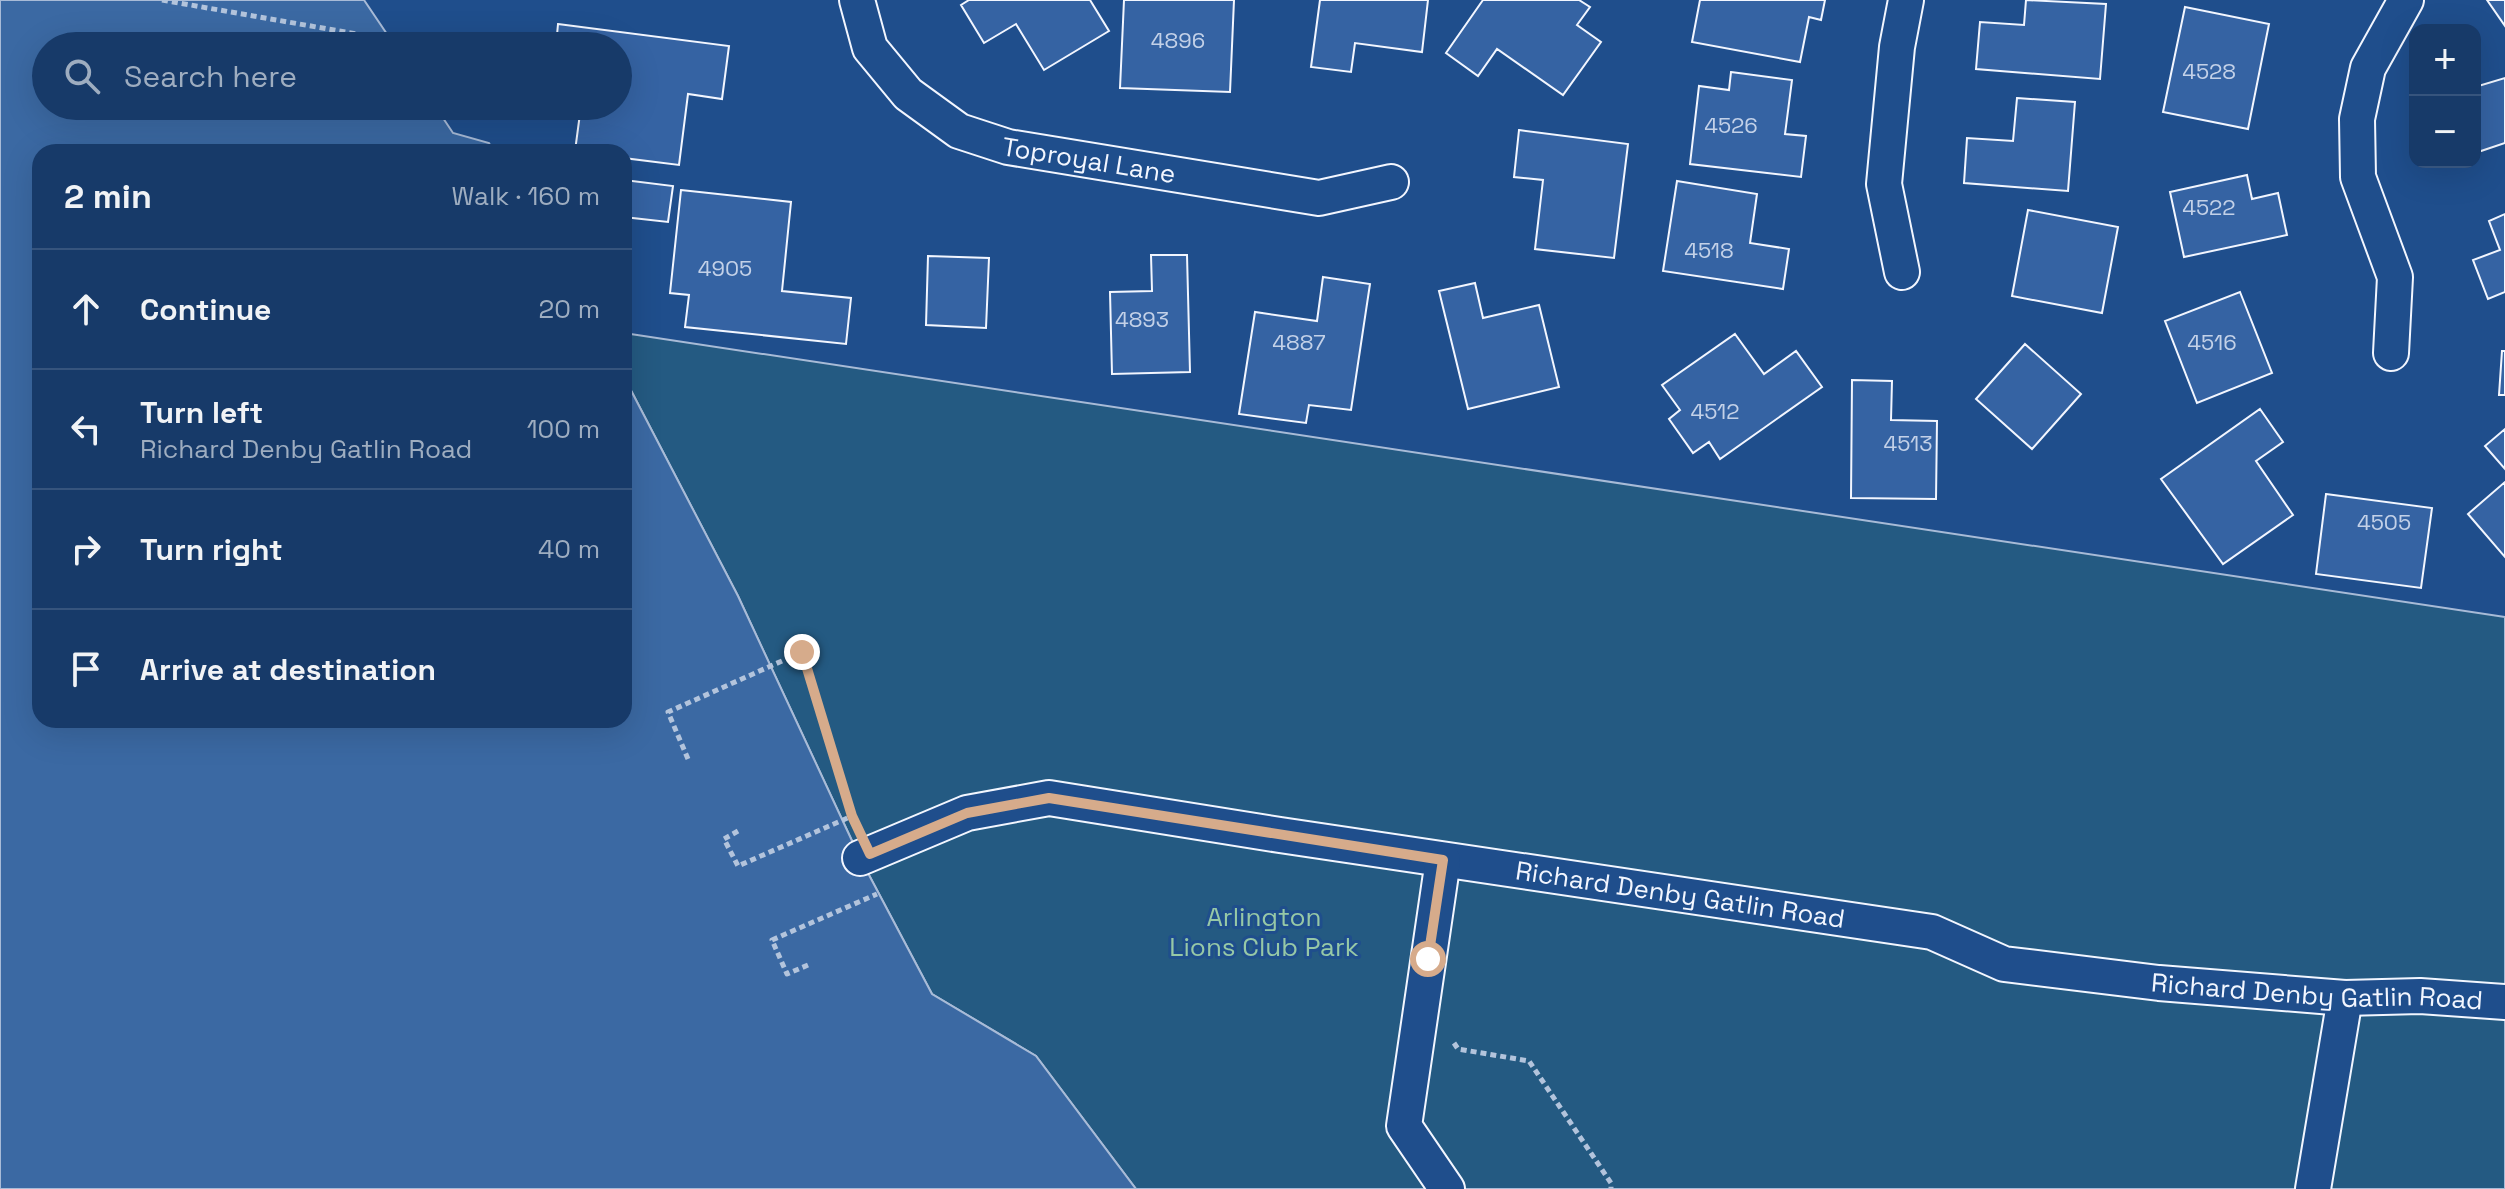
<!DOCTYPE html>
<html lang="en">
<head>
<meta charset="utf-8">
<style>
  :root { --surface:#173a69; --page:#20416f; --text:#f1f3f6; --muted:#9eadc0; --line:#36547d }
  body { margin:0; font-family:"Space Grotesk",sans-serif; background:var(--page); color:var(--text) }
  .controls { position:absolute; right:24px; top:24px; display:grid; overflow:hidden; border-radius:16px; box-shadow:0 8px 32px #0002 }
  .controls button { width:72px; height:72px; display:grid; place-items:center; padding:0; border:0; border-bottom:2px solid var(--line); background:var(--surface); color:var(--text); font:40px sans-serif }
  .stop { position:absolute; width:24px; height:24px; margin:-18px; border:6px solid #d6ab8b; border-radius:50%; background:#fff }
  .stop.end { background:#d6ab8b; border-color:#fff; box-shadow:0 2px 8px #0008 }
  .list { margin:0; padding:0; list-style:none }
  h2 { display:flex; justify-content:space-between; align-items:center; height:104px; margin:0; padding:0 32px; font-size:34px }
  h2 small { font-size:26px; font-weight:400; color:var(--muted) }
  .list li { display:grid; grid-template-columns:52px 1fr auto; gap:24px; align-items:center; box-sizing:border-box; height:120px; padding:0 32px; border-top:2px solid var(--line) }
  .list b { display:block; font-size:30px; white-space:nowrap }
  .list p { margin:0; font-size:26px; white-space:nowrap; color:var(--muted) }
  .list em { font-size:26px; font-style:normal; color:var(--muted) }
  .icon { flex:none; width:44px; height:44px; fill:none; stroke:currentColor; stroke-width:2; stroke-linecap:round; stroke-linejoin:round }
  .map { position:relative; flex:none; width:2505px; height:1189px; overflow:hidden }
  .search { position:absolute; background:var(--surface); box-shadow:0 8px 32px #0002; left:32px; top:32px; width:600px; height:88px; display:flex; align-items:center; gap:20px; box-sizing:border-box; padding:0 28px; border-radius:44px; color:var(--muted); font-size:30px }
  .panel { position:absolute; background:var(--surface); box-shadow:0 8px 32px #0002; left:32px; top:144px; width:600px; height:584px; border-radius:24px }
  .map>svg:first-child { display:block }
</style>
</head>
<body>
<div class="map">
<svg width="2505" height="1189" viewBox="0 0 2505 1189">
  <rect width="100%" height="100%" fill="#1f4e8c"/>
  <!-- green -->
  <path fill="#245a82" stroke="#a8bbd7" stroke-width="2" d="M624,333L2505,617V1189H1136L1036,1056L932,994L860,858L738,596L624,377Z"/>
  <!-- water -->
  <path fill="#3b69a3" stroke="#a8bbd7" stroke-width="2" d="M0,0H364L395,46H46V106H435L453,133L489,143L494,152H40V720H624V377L738,596L860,858L932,994L1036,1056L1136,1189H0Z"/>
  <!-- building -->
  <path fill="#3563a3" stroke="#f2f6ff" stroke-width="2" d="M969,0H1090L1109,31L1044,70L1016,24L984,43L961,5Z
    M1124,0H1234L1230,92L1120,88Z
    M1320,0H1428L1422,52L1355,43L1351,72L1311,67Z
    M1483,0H1579L1590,7L1577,25L1601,42L1563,95L1497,49L1478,76L1446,53Z
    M1700,0H1825L1821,20L1809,17L1800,62L1692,42Z
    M2026,0L2106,4L2100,79L1976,69L1980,22L2024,25Z
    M2487,0H2505V26Z
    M2185,7L2269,24L2248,129L2163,112Z
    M558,24L729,46L722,99L688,94L679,165L624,158V152L575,151L581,106H618V46H556Z
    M1731,72L1792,80L1785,134L1806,136L1801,177L1690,164L1699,86L1729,90Z
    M2505,78V143L2475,153V87Z
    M2017,98L2075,102L2068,191L1964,183L1967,138L2013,141Z
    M1519,130L1628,144L1614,258L1535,249L1543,180L1514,177Z
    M2247,175L2252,199L2278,193L2287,235L2184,257L2170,192Z
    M624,180L673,186L668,222L624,217Z
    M1677,181L1757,194L1750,243L1789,249L1783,289L1663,271Z
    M681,190L791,202L782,291L851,298L846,344L685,327L689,295L670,293Z
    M2028,210L2118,227L2102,313L2012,296Z
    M2505,214V292L2488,299L2473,260L2500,250L2489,221Z
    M1151,255H1187L1190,372L1112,374L1110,292L1152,291Z
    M928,256L989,258L986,328L926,325Z
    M1323,277L1370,284L1351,410L1309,405L1306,423L1239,414L1255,312L1317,321Z
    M1475,283L1483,318L1539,305L1559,387L1468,409L1439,291Z
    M2240,292L2272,373L2197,403L2165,321Z
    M1735,334L1764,374L1796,351L1822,387L1720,459L1709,442L1693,453L1669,419L1680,410L1662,385Z
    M2025,344L2081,394L2032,449L1976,399Z
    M2502,351H2505V395H2499Z
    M1852,380L1892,381L1891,420L1937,421L1936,499L1851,498Z
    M2260,409L2283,442L2256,461L2293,515L2223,564L2161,479Z
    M2505,429V469L2485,446Z
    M2505,482V557L2468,514Z
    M2326,494L2432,508L2421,588L2316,574Z"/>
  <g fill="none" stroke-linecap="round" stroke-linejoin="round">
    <defs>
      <g id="minor">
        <path id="s1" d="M857,0L870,48L908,94L959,131L1008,147L1319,198L1391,182"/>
        <path d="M1902,272L1884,184L1897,47L1906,0"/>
        <path d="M2391,353L2395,277L2358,177L2357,119L2368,68L2406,0"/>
        <path id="s2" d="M860,858L967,813L1049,798L1280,835L1932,932L2004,964L2159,983L2345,998L2420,996L2505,1002"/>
        <path d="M1443,860L1404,1126L1447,1189"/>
        <path d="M2313,1189L2345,998"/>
      </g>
    </defs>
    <!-- minor casing -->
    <use href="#minor" stroke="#f2f6ff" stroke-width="38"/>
    <!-- path -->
    <path stroke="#b3c4dc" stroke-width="5" stroke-dasharray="6 4" stroke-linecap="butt" d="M162,0L391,40
      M688,759L668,712L802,652L855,821
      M738,831L724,839L738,866L852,816
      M808,965L787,974L772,940L877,894
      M1454,1043L1458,1049L1529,1061L1611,1183V1189"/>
    <!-- minor -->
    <use href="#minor" stroke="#1f4e8c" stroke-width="34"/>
  </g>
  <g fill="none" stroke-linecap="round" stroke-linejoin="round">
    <!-- route -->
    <path stroke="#d6ab8b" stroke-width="10" d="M802,652L852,816L870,854L967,813L1049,798L1443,860L1428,959"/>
  </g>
  <g text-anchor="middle" stroke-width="6" stroke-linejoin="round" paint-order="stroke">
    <!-- number labels -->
    <g font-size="22" fill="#c3d1e8">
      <text x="1178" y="48">4896</text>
      <text x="2209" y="79">4528</text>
      <text x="1731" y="133">4526</text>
      <text x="2209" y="215">4522</text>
      <text x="1709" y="258">4518</text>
      <text x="725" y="276">4905</text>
      <text x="1142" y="327">4893</text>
      <text x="1299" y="350">4887</text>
      <text x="2212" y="350">4516</text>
      <text x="1715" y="419">4512</text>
      <text x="1908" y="451">4513</text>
      <text x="2384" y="530">4505</text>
    </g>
    <!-- street labels -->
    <g font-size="26" fill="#f2f6ff" stroke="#1f4e8c">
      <text dy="9" stroke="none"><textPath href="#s1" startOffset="306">Toproyal Lane</textPath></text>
      <text dy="9" stroke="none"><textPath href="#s2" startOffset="838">Richard Denby Gatlin Road</textPath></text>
      <text dy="9" stroke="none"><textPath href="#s2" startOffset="1486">Richard Denby Gatlin Road</textPath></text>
    </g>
    <!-- park labels -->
    <g font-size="26" fill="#97c8a6" stroke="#1f4e8c">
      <text x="1264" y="926">Arlington<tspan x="1264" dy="30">Lions Club Park</tspan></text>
    </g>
  </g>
</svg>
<div class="controls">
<button>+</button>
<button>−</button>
</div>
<div class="stop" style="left:1428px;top:959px"></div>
<div class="stop end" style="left:802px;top:652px"></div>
<div class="search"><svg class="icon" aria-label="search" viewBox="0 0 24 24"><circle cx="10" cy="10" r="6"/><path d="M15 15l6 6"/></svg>Search here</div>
<section class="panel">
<h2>2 min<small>Walk · 160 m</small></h2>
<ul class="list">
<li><svg class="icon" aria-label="ahead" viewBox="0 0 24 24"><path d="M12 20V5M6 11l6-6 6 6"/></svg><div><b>Continue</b></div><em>20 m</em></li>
<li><svg class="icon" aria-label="left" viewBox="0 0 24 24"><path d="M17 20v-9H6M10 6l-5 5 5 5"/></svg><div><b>Turn left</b><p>Richard Denby Gatlin Road</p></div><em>100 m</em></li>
<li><svg class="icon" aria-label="right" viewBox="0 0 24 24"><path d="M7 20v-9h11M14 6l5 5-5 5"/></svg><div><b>Turn right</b></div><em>40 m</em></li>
<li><svg class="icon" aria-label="arrive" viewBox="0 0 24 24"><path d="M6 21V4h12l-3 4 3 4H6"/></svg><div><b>Arrive at destination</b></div></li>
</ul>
</section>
</div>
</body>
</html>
